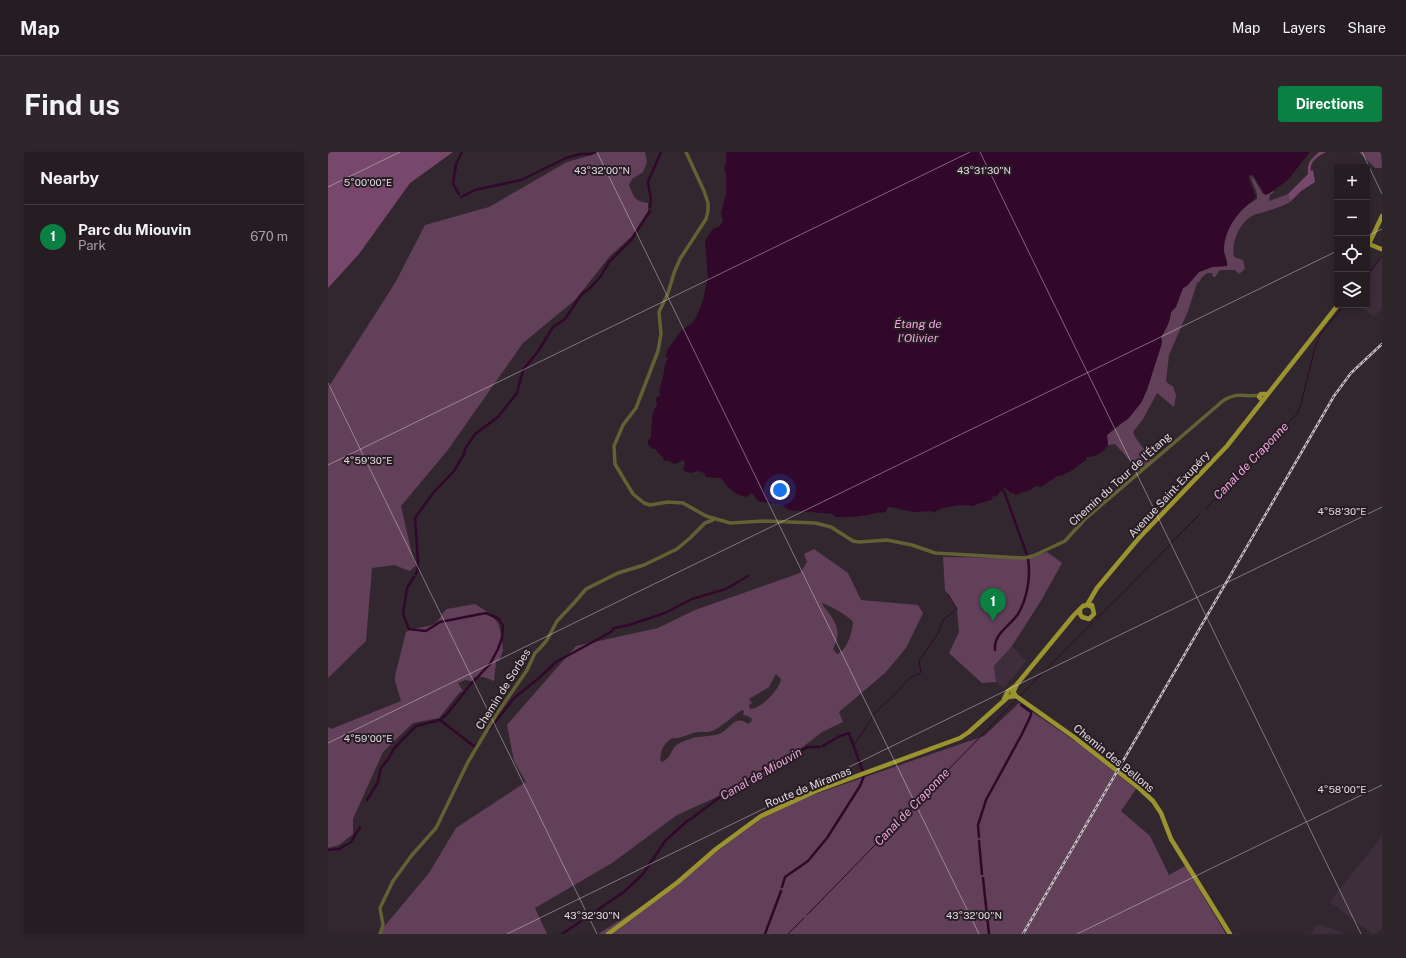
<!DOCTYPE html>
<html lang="en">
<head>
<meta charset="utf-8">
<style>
  :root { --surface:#261d23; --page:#2e262b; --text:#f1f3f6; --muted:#a4a2a6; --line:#423b41; --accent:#0b8043 }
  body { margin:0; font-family:"Public Sans",sans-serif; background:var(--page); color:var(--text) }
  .controls { position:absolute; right:12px; top:12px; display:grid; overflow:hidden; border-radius:4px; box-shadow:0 2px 10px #0003 }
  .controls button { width:36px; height:36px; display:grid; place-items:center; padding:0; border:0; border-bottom:1px solid var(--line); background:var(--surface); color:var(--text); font:20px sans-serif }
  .you { position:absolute; left:452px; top:338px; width:14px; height:14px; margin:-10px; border:3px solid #fff; border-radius:50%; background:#1a73e8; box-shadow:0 0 0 6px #1a73e833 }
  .badge { display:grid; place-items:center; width:26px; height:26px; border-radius:50%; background:var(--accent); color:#fff; font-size:13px; font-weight:700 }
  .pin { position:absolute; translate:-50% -33px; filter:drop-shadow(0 1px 2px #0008) }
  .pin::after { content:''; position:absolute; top:21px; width:14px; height:12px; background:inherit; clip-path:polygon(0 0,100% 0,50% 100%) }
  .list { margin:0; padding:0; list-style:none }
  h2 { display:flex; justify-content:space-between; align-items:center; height:52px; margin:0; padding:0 16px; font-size:17px }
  h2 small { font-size:13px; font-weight:400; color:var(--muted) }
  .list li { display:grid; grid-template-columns:26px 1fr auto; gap:12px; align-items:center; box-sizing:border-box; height:64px; padding:0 16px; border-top:1px solid var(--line) }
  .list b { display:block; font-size:15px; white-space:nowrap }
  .list p { margin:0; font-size:13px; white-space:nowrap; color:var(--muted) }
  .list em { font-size:13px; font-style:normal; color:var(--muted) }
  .icon { flex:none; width:22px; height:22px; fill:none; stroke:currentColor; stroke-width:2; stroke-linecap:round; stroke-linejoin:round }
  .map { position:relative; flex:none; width:1054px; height:782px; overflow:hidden; border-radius:4px }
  header { display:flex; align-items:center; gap:24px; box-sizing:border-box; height:56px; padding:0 20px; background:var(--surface); border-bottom:1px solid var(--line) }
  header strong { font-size:19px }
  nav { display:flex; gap:22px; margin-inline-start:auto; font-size:14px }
  .intro { display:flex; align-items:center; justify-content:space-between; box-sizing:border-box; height:96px; padding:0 24px }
  h1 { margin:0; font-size:28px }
  .button { padding:10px 18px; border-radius:4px; background:var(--accent); color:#fff; font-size:14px; font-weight:700 }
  main { display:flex; gap:24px; padding:0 24px }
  aside { flex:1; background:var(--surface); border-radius:4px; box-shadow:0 2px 10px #0003 }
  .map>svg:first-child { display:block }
</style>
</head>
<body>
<header>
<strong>Map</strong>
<nav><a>Map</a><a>Layers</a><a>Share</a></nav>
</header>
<div class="intro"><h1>Find us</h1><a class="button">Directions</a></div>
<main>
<aside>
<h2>Nearby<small></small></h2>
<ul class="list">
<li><span class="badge">1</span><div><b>Parc du Miouvin</b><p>Park</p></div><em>670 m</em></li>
</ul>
</aside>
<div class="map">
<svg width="1054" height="782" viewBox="0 0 1054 782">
  <rect width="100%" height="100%" fill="#32272f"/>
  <!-- built -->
  <path fill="#3e2d3a" d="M1054,106V156L1046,165L1030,153H1039V126Z
    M684,494L698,509L676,536L668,530L666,514Z
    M1054,684V777L1047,782H1044L1002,750Z
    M990,772L1009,778L1016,782H982Z"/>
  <!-- green -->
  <path fill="#63405a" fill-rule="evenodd" d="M271,0H317L319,10L315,20L304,27L301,33C306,45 306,49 320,51V59L304,84L282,104L247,148L195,191L119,299L73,354L85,406L88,413L82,419L66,413L44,416L38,489L0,526V236L67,131L97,73L161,55L239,10L264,3Z
    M1031,0H1053L1054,16H1047Z
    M923,24L926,27L935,42H940L945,39L946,40L942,43L941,49L960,42L962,50C953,55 943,58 933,61C930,62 926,62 924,64C911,71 903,91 906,105L915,108L917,117L911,122L907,118H892L887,125H885L884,121H879L873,126L872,129L869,131L860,159L841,203L838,229L842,233L845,234L848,243L846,255L829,241L815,267L805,280L807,285L824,308L813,318L808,312L804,311L787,292L780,293L779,283L792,273L815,247L833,194L834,189L833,185C838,177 842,170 843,160L846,157L855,136L871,120L884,115L899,114C900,109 896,104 896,99C894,77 911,57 929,47C930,38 924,33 923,24Z
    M486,397L520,421L533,448L590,453L595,461L578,496L557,521L511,560L515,570L494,580L440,622L349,663L284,711L207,756L219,782H50L101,721L128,676L198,630L186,609L179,573L248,494L330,476L367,458L472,421L479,410L476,402ZM494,451C500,452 522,465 525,470C524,481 520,497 509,502L505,497C513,482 510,472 499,459C497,456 495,454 494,451ZM448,522L453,527C452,537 433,557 422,557L421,553L424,551L421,547L441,535ZM414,558L416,559L415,563L420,564L424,567L423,570L420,572C407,561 401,579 391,582C384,584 377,584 370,585C366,585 353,590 350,592C342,597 345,605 334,610L332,608C333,598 335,592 344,586C352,587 358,583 365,581C371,579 378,581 384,579C391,577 406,563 414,558Z
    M719,400L734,411L714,447L684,494L666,514L668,530L654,531L621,501L631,480L629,457L617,438L615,405L700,406Z
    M147,452L163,462L171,473L174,488L175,498L172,507L168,510L166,529C159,526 153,523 145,526L144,529L137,528L130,531L135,539L131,541L111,566L85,571L55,600L25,667V682L11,693L0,696V575L3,577L73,549L67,529V524L78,480C86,475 97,476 106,472C113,468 113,461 119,457Z
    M691,551L753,593L808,637L793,659L822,684L841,723L857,714L898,782H270L318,752L447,656L656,584Z"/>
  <!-- forest -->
  <path fill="#77486c" d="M0,0H125L82,31L31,102L0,136Z
    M991,0H998C990,4 981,10 983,19L985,18L987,30L973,39L962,50L960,42L980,22C979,11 982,8 991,0Z"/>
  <!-- water -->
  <path fill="#31072a" d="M398,0H982L959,29L940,42L937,43L925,23H921V27L928,45C926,48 922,50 919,53C907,64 897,79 896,96C895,102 900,108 899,114L884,115L871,120L859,134L855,136L848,155L843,160C842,170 838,177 833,185L834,189L833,194L819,238L813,251L800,267L788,275L779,283L780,293C775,300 767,306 758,305V308L743,319L732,324H729L713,335L708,334L702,338L687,343L685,341H683L676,335V339L671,340V342L667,345L664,344L665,347C659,350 652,350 645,354C637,352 612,354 606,361L604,359L588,360L569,357V356L560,355L558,360C554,361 551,360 548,361C535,365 521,365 507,365L505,362L460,358L455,354L430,349L424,341L419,345C406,343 400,335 393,326L378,325L376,321L370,319L363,321L356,319L355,318L357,312L356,308L346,312L341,309H336L335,305L333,304L327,297H325L320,292V289L323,285L324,266C325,261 326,257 329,253L328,246L332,243C330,235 335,229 336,220C337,215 336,212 340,207L337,203L339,201V198L353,179L363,172L368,166L375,148L380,126L377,89L385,77L392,74L395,68L393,61L398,42V23L396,15L398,11Z"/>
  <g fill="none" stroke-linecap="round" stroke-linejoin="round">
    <!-- stream -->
    <path stroke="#31072a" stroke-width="1" d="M1039,123L1054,104
      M878,356L900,335L899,331L969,262L972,256L987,195L992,183L1016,153
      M769,466C805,433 837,396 872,362
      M692,544L765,470
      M543,567C549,556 561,549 569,540C574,535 577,530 582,526C586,523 590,524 593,520L591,509L611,480L615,468L629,457L620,442
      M526,593L542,569
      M479,763L689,547
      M460,782L476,766"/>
    <!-- canal -->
    <path stroke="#31072a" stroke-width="2.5" d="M131,42L125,32L128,12L134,0
      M133,45L147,38L193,28L238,6L252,2H263L267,0
      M322,55L323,48L320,30L333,0
      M676,339L699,403
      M88,422L90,417V409L87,366L105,341L126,319L136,302L137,297L147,282L170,265L189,241L195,218L211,198L225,175L237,167L253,143L262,136L273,124L281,110L303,88L322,59
      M86,425L79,436L75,462L81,477L98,479L112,470L158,461L171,467L175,474L174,486L170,497L162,512L142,533L119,562L112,568L147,595L149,592
      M667,498C665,482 682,474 690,462C699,447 703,425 700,407
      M161,578L186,546L211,526L228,510L283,480L286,476L301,473L337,461L364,447L398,437L420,424
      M495,594L510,585L521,581L535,620
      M39,648L50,630L53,616L61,606L65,598L72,590L88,574L112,568
      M651,685L650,673L658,648L694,582L703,563V560L693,553
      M651,689L654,722
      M0,698L11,697L23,690L32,675
      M655,726L661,782
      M454,735L457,725L480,709L499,686L532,634L536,624
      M234,782L296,740L315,722L337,689L359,669L363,667L397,641L457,606L480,595H492
      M437,782L453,739"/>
    <!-- minor -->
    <path stroke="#636034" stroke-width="3.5" d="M358,0L376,39L380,51V59L378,67L352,107L346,121L340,141L331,160L333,182L330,199L308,256L295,273L286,294L287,312L305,342L316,351L322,353L340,350L355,351L378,364L402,371L438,369L487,371L503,375L525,389L531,390L559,388L584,393L607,401L696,406L705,404L737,389L757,367L896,248C911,239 918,246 932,243
      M52,782L55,773L52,756L65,729L84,703L108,676L140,610L168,563L199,518L207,501L213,495L219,488L229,469L246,451L258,437L290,421L316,413L349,397L362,386L377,371L385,368"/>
    <!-- major -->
    <path stroke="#9b942e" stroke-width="4.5" d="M1041,92L1053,97
      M1039,96L1054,64
      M933,247L931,245L933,242H940
      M759,453L769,436L811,386L899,294L1010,153
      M752,458V462L754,465L761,467L766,462L764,453
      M686,541L688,544L746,585L811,636L825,649L833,661L843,687L902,782
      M684,543L689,532L746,463L755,454L759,453L764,455
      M676,547L680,539L687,534
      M280,782L350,730L388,697L433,664L488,639L632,586L641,580L680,545L688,544"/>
    <defs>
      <path id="rail" d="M695,782L1006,244L1023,221L1054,192"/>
    </defs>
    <!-- rail casing -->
    <use href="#rail" stroke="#c4bcc2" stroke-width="2.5"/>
    <!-- rail -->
    <use href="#rail" stroke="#281d25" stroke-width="1" stroke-dasharray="3" stroke-linecap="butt"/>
  </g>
  <!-- ticks -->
  <path fill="none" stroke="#e1d9df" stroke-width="1" stroke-opacity="0.45" d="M269,0L651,782M652,0L1033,782M1034,0L1054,42M0,35L72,0M1039,84L1054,77M0,231L269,782M0,313L642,0M0,591L1009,99M179,782L1054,355M749,782L1054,633"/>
  <g text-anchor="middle" stroke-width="4" stroke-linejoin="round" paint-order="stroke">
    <!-- street labels -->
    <g font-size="11" fill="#e1d9df" stroke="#281d25">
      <text transform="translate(792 327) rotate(-42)" y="4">Chemin du Tour de l'Étang</text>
      <text transform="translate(841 342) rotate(-47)" y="4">Avenue Saint-Exupéry</text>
      <text transform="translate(175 537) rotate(-58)" y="4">Chemin de Sorbes</text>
      <text transform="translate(786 606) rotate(39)" y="4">Chemin des Bellons</text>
      <text transform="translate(480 635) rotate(-22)" y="4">Route de Miramas</text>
    </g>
    <!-- water labels -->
    <g font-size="12" font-style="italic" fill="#eea4dc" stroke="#281d25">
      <text x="590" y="176">Étang de<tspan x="590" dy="14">l'Olivier</tspan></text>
      <text transform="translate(923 309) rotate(-46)" y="4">Canal de Craponne</text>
      <text transform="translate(433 622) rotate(-30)" y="4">Canal de Miouvin</text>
      <text transform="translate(584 655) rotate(-46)" y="4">Canal de Craponne</text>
    </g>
  </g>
  <g font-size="10" text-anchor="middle" fill="#e1d9df" stroke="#281d25" stroke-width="4" stroke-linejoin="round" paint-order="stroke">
    <text x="274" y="22">43°32'00"N</text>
    <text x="656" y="22">43°31'30"N</text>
    <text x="40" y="34">5°00'00"E</text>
    <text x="40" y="312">4°59'30"E</text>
    <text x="1014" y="363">4°58'30"E</text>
    <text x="40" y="590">4°59'00"E</text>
    <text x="1014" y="641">4°58'00"E</text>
    <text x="264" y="767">43°32'30"N</text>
    <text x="646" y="767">43°32'00"N</text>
  </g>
</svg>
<div class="controls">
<button>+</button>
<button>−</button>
<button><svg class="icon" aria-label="locate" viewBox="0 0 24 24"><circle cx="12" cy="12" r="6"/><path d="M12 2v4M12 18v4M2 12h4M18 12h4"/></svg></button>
<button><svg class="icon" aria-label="layers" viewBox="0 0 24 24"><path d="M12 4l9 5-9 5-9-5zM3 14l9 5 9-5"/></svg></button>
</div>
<div class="you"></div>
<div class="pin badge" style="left:665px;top:469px">1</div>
</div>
</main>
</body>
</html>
